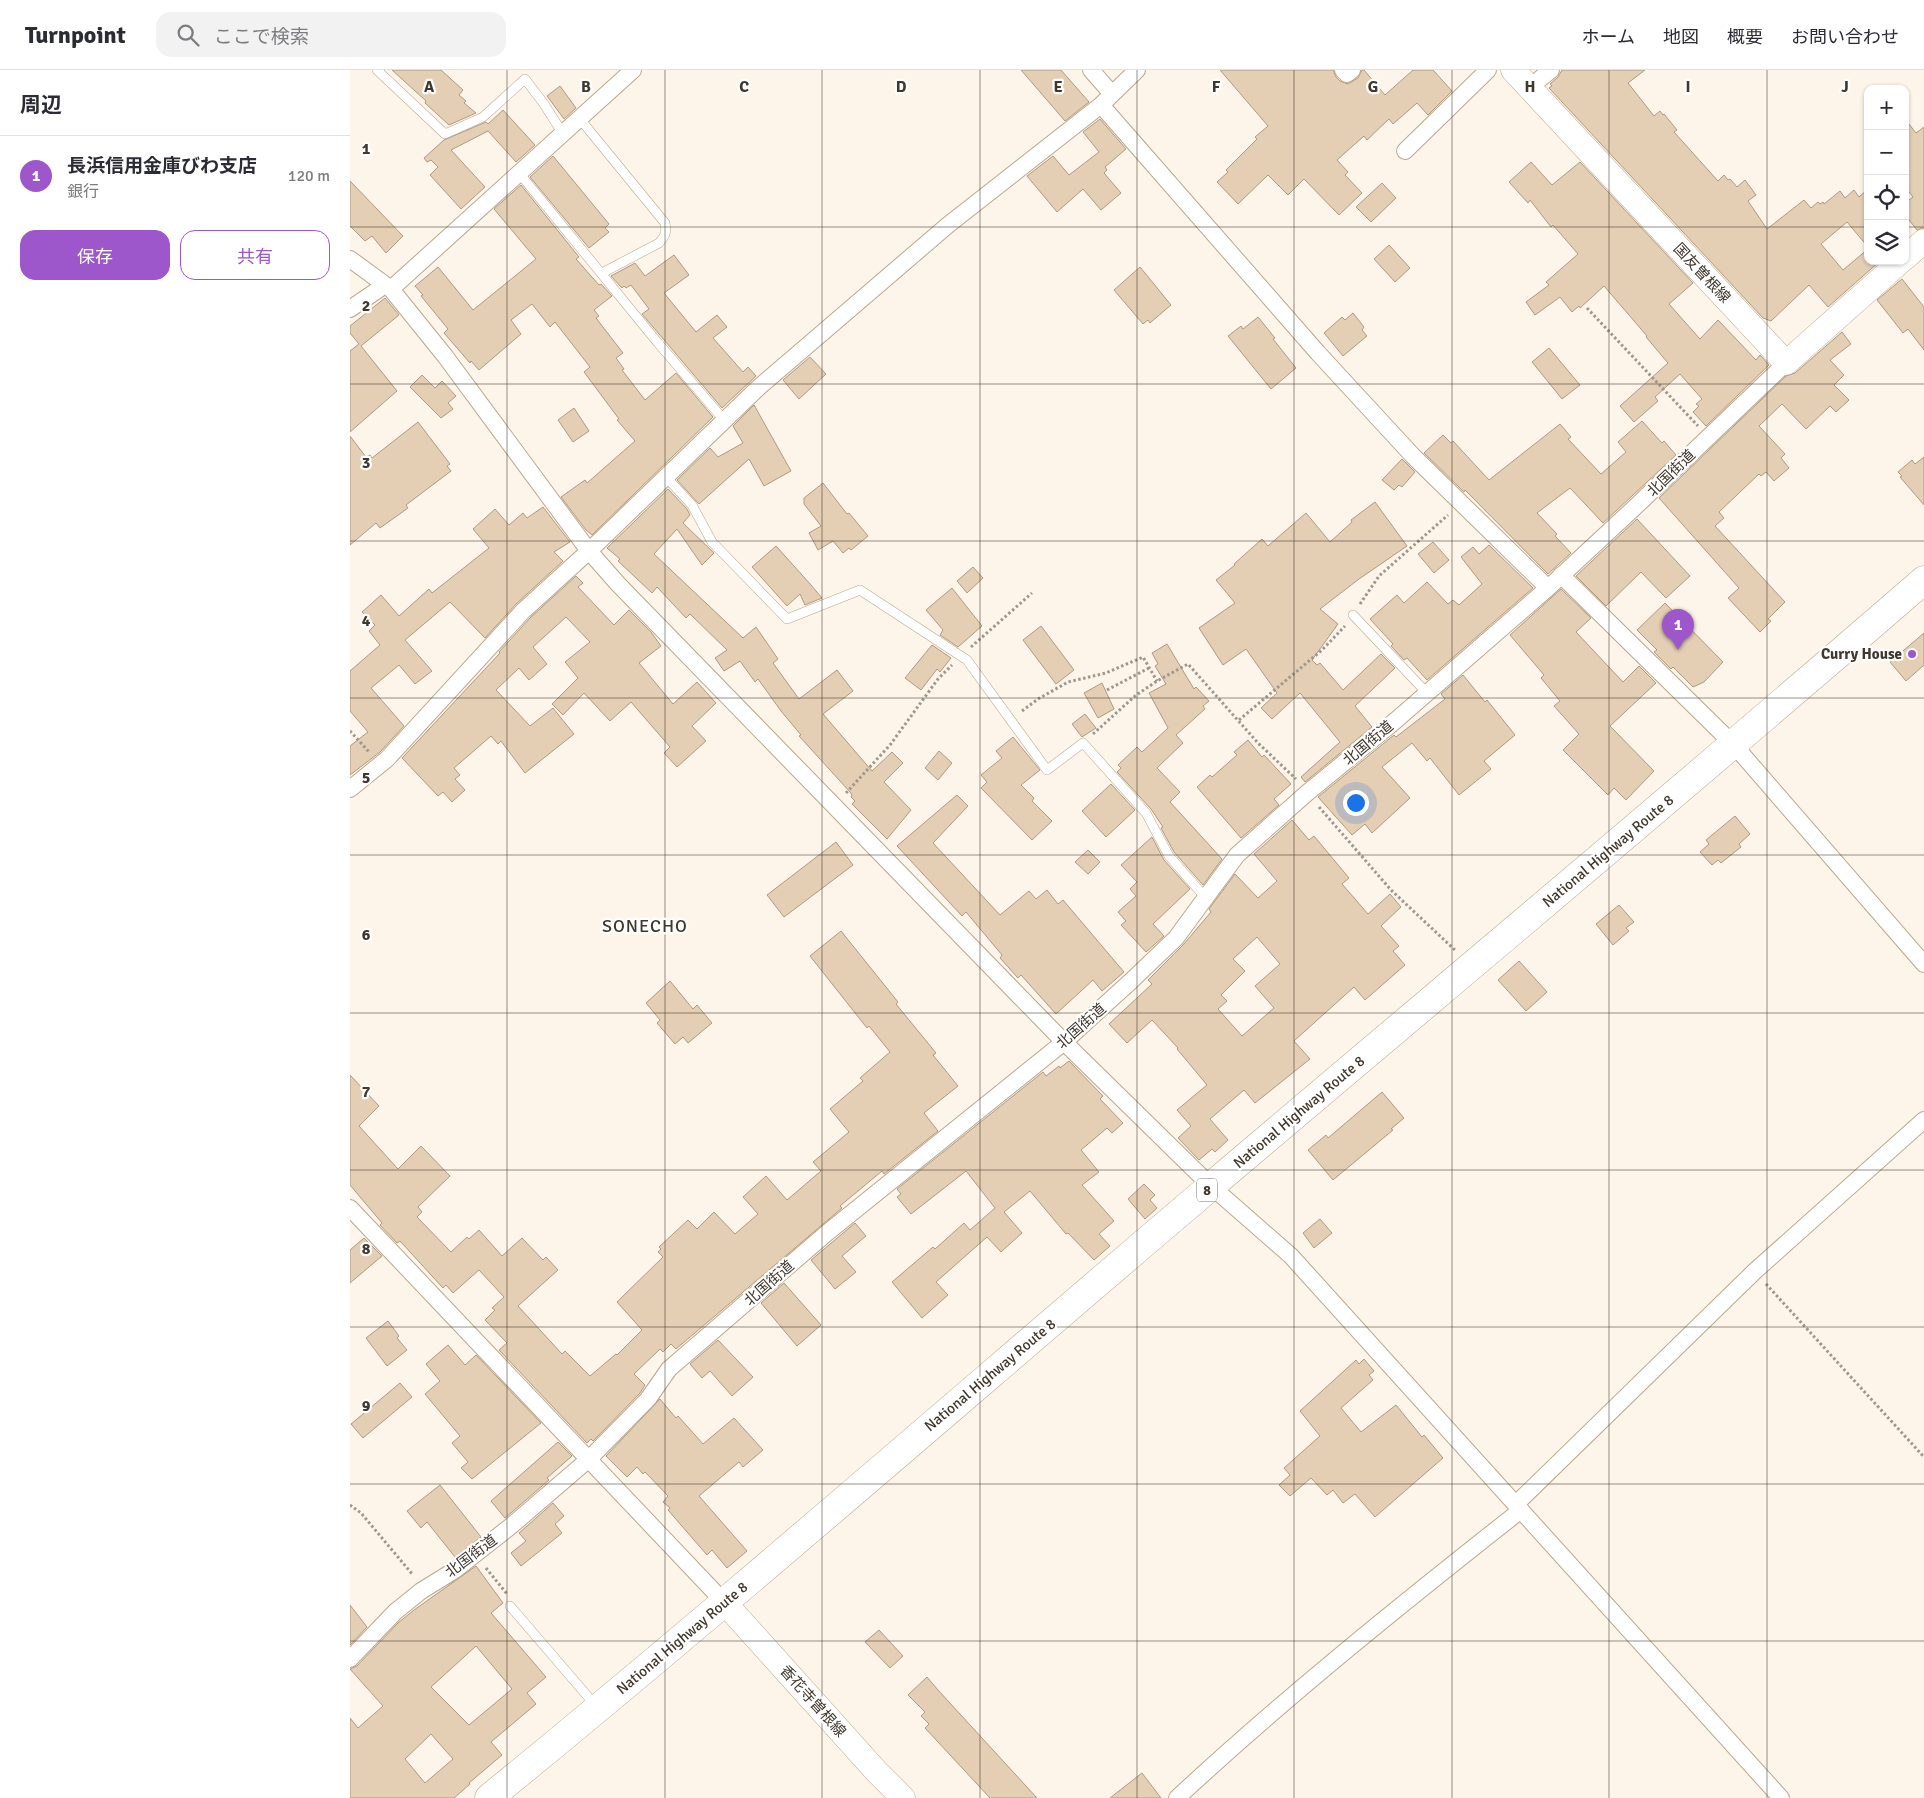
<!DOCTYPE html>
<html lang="ja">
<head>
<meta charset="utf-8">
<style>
  :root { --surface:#fff; --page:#f2f2f3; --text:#2b2b33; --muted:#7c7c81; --line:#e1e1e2; --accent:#9e57cb }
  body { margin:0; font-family:Signika,"Noto Sans JP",sans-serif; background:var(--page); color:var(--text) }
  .controls { position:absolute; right:15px; top:15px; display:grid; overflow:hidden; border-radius:10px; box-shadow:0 1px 4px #0004 }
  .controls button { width:45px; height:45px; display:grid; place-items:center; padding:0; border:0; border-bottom:1px solid var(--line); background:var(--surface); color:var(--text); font:25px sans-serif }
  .you { position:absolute; left:1005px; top:732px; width:18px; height:18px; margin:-12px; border:4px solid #fff; border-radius:50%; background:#1a73e8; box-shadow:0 0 0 8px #1a73e833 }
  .badge { display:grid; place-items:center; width:32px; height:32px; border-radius:50%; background:var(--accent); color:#fff; font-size:16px; font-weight:700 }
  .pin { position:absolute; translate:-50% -41px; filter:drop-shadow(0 1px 2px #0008) }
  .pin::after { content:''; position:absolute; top:26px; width:18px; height:15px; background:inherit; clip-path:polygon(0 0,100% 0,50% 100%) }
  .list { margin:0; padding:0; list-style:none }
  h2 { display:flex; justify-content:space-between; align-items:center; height:65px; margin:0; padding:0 20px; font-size:21px }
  h2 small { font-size:16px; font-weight:400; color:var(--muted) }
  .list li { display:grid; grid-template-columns:32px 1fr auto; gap:15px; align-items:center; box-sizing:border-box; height:80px; padding:0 20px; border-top:1px solid var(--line) }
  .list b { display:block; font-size:19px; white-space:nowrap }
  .list p { margin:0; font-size:16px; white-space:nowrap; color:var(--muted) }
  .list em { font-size:16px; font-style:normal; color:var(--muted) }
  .actions { display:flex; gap:10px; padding:15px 20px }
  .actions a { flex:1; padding:11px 0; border:1px solid var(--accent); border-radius:15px; text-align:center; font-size:18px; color:var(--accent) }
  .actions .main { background:var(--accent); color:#fff }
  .icon { flex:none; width:28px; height:28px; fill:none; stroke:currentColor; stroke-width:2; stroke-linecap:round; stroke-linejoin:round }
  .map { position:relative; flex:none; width:1574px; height:1728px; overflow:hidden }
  header { display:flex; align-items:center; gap:30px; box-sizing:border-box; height:70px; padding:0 25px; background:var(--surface); border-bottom:1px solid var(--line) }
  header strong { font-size:24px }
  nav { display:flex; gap:28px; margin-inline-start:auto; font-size:18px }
  .search { width:350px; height:45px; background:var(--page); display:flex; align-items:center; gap:12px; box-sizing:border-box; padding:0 18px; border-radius:15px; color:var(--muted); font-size:19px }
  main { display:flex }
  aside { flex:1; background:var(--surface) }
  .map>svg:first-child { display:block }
</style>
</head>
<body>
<header>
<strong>Turnpoint</strong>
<div class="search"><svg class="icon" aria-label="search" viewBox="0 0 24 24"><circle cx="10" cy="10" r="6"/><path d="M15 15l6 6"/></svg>ここで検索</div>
<nav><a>ホーム</a><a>地図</a><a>概要</a><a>お問い合わせ</a></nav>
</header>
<main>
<aside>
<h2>周辺<small></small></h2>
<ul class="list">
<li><span class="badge">1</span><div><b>長浜信用金庫びわ支店</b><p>銀行</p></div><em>120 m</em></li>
</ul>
<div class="actions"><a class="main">保存</a><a>共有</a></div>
</aside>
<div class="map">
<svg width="1574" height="1728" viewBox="0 0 1574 1728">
  <rect width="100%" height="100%" fill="#fef5ea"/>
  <!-- building -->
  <path fill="#e4ceb4" stroke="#ae9a81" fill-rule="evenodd" d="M42,0H91L113,20L109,25L116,31L114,33L126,43L99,55L75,33L76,31Z
    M671,0H711L739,32L715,51Z
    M870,0H983L986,7L990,11L998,14L1008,8L1012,0H1014L1035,25L1063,0H1083L1102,21L1078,45L1067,33L1043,54L1039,49L1017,70L1014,66L987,90L998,102L995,105L1012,123L989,145L954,109L938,125L918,105L888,134L867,112L878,102L876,100L907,69L905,67L918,56Z
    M1212,0H1295L1278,13L1304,46L1310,41L1313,45L1314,44L1327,60L1324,62L1368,111L1374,105L1378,110L1380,109L1387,117L1395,110L1406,125L1398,131L1417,159L1454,130L1461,138L1468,132L1470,134L1473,132L1474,134L1490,121L1495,128L1504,120L1509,127L1518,119V177L1497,152L1471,174L1493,200L1518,179V191H1530L1478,237L1459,215L1421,251L1413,248L1199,18L1202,16L1200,14L1208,7Z
    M210,16L226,38L214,49L197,26Z
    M153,40L185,75L166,92L138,61L101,80L135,117L111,139L80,105L88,97L81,90L77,92L74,88L94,70L136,52L138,54Z
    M750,49L776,79L755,97L757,100L754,103L771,123L751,140L733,119L707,142L677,106L703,86L719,105L749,82L733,62Z
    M1555,49L1566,63L1574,57V158L1567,160L1555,145V133L1563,127L1555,117Z
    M203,86L259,154L255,158L259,162L239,178L180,107Z
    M1181,92L1202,115L1230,92L1343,213L1319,234L1350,269L1368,250L1406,290L1410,285L1419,295L1356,356L1343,342L1349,336L1346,334L1352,329L1330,304L1305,327L1308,331L1284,352L1270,336L1318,293L1296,267L1297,266L1254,216L1230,238L1229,236L1222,242L1210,227L1185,245L1176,232L1199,215L1196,212L1228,184L1203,155L1201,157L1180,130L1178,133L1159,112Z
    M0,111L53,166L36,183L22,166L15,171L0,156Z
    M1032,113L1046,128L1021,152L1006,137Z
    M171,115L229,187L226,189L249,215L251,214L262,226L244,240L249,246L246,248L273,283L266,288L274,299L272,300L295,330L326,303L363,347L242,465L236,460L211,427L235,410L237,413L285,371L267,350L269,349L234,302L240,297L205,252L200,257L182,234L161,250L171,264L129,300L121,291L120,293L94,263L98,259L71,226L73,225L65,216L88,197L123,240L186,189L144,139Z
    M1039,175L1060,198L1045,212L1024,189Z
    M324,185L339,205L314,223L346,262L367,245L377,257L363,268L393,302L398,297L406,306L372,338L292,244L299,239L281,215L276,218L274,216L272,218L261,206L285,193L295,206Z
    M790,197L821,235L800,253L798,250L793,254L764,220Z
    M1552,209L1574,237V280L1558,259L1553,263L1527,230Z
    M35,228L49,245L11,276L47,321L0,362V281L9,274L0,263V256Z
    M1003,243L1014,257L1012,260L1017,266L993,286L974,263L992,247L995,250Z
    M908,247L925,268L923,269L946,298L921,319L878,266L891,256L893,259Z
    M1492,262L1501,274L1480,290L1494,305L1484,315L1499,330L1486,342L1480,336L1456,359L1432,334L1409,356L1435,384L1431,388L1439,398L1424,411L1416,402L1411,406L1409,404L1369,442L1374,448L1365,456L1435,532L1418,549L1421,551L1410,562L1378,528L1389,518L1309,428L1436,306L1445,303Z
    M1199,278L1230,315L1212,329L1182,292Z
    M460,287L476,304L449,329L433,310Z
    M72,305L85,318L92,311L106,326L98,333L103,339L91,348L60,317Z
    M404,335L441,401L414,416L399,389L349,434L327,410L360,378L368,387L393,373L383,356Z
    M224,338L239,361L223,372L208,350Z
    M1292,351L1312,373L1314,371L1326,385L1253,453L1220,418L1187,443L1207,464L1205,466L1221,483L1198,504L1115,420L1114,422L1074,383L1093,365L1101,373L1103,371L1139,410L1210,354L1221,367L1218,369L1251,404L1276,382L1268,372Z
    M68,352L100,394L97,396L101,401L56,435L58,438L30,458L26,453L0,475V366L16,387L20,385L22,388Z
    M1574,387V435L1550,407L1552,406L1548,402L1562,390L1565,394Z
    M1052,389L1065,402L1052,417L1049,415L1044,420L1032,410Z
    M473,413L497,444L499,443L518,466L501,480L499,478L493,483L483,471L468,480L459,463L471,456L454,434V428Z
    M318,419L337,439L340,445L333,453L364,483L352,495L327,459L304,484L393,568L406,557L428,589L423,593L449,629L487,600L503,621L473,644L522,701L542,682L553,693L534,712L561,740L537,769L502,734L505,731L501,727L502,725L500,722L449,666L451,665L431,641L408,609L405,612L390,591L374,601L365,588L377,580L340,544L336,548L307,517L302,523L268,491L270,489L257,478Z
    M1025,432L1057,476L1009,509L970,539L988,554L962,590L967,595L970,593L993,620L1031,584L1045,598L1005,636L1022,657L955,712L951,707L990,672L950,623L922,649L911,638L927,623L896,579L873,595L849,558L885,533L866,510L885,495L884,494L912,469L918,476L956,443L980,472L1002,452L1001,450Z
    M193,437L220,472L204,482L213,491L166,534L135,568L100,532L55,570L82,601L65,614L49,595L21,618L54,656L30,682L0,705V676L18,662L0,641V601L30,575L19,561L25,555L12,542L31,525L49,546L79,519L82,523L139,478L123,459L145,439L159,455L173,443L177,448Z
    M1287,449L1340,506L1316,528L1291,502L1256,536L1226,506Z
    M1083,472L1099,490L1084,503L1068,484Z
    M1139,475L1183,518L1077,610L1057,588L1054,590L1041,576L1043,574L1020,549L1047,525L1054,533L1077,512L1098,534L1103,530L1109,535L1132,514L1111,487L1123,477L1129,484Z
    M426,476L461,515L472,528L455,535L450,524L437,536L402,497Z
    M623,497L633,508L617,523L607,511Z
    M226,506L233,513L228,517L264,555L279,540L301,562L311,576L289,593L323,634L347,612L366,633L342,656L356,671L327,697L314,683L320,677L281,632L260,651L234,623L213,645L202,634L228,608L215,592L240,572L216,547L183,577L197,594L179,610L169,598L146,620L180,656L203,638L224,664L175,703L151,671L148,674L141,666L104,698L110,705L105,709L115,720L102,732L93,722L88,726L52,688L150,583L149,582L180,548Z
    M602,518L632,556L608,577L590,565L593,560L576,540Z
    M1211,519L1241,548L1226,562L1273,612L1289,596L1306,613L1260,656L1304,701L1276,730L1264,718L1258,725L1213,680L1229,664L1204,636L1210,631L1191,608L1194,605L1160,565Z
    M1315,533L1373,592L1354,612L1343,617L1323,597L1321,599L1304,582L1307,580L1287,560Z
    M691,556L724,600L706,614L673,570Z
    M1574,563V595L1556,611L1540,592Z
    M817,574L844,619L846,617L859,631L853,636L855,639L826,665L833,673L807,698L830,722L820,732L872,789L853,815L824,782L811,758L813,757L801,739L767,702L771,698L768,695L787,677L792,682L818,658L799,623L816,614L805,596L808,594L802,583Z
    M582,575L601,588L590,602L587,599L571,620L555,608Z
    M1113,605L1135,632L1137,630L1165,665L1134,691L1141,699L1109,725L1080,688L1077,691L1062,673L1032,697L1060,728L1022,763L1015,754L1002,765L968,727L1044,665L1046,667L1095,629L1091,624Z
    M752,613L764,639L748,648L734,623Z
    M735,644L746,658L732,667L722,654Z
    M663,667L690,700L671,715L684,728L682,731L702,751L682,770L631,718L637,712L631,705L652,688L646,681Z
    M898,670L912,687L914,685L941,714L924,729L929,735L891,768L847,717L860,705L862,707L887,685L884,682Z
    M589,681L602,693L588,710L575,698Z
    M761,714L785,740L756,767L732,741Z
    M607,725L618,736L583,773L650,845L679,821L686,829L697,820L708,834L713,830L774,902L752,921L743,910L706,944L671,905L668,908L650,888L652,885L616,842L612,846L547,776Z
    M1385,746L1400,764L1389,774L1391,777L1371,793L1368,790L1362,795L1350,782L1359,774L1356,770Z
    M942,750L959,770L964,766L999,808L992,814L1018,844L1040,824L1051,837L1031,856L1049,876L1043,881L1055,895L1015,930L1004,917L944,971L960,989L905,1033L894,1020L860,1049L878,1070L865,1082L862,1079L849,1090L828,1068L841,1056L827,1040L857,1015L827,979L828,978L802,950L777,973L759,954L802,914L798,910L833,875L861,842L859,839L885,804L908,828L927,811L904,784ZM907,867L930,894L905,916L924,938L892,966L868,939L877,931L871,925L895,901L883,889Z
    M802,767L814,790L840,819L803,854L814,866L796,882L771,855L776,851L768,842L786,826L780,819L787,812L771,795Z
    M486,772L503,795L434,847L417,825Z
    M738,780L750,792L738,804L725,792Z
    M1269,835L1284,852L1276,858L1279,861L1263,875L1246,854Z
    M491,861L548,932L546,934L586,983L583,985L608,1016L574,1043L588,1061L534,1104L532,1101L490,1136L492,1138L326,1279L321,1274L313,1282L310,1279L284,1304L295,1315L290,1323L243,1371L241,1369L237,1373L149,1280L157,1273L135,1250L145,1240L142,1238L154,1227L129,1200L103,1223L96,1215L93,1218L50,1171L47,1173L30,1155L32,1153L0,1115V1005L29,1036L9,1056L48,1099L71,1076L100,1106L68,1137L72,1142L67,1147L101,1182L117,1167L119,1169L129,1160L152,1186L172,1168L193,1190L196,1187L208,1200L168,1236L212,1284L215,1281L240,1306L266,1284L267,1285L292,1260L267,1232L313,1187L308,1182L311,1179L309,1177L338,1150L347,1159L364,1142L385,1164L408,1144L393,1127L416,1106L437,1130L471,1101L463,1092L499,1062L480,1039L513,1011L510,1008L540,982L519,956L517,958L460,886Z
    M1169,891L1197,922L1176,941L1148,910Z
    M320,911L343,939L347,935L362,953L338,973L333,967L325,974L307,953L310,950L296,933Z
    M719,991L753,1026L750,1029L773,1053L762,1063L757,1058L731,1080L749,1102L732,1115L764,1151L749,1164L760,1176L744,1190L718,1163L716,1164L680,1121L654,1142L672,1163L651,1182L637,1167L586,1212L598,1225L572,1248L542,1212L583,1177L585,1179L614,1153L620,1160L645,1138L616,1101L561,1144L547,1127L551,1124L547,1119L693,1002L696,1006L709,996L710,998Z
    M1032,1022L1054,1048L1041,1059L1043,1060L983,1110L958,1080L976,1065L978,1068Z
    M794,1114L805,1125L800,1130L807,1138L795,1149L778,1129Z
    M970,1149L982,1163L964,1178L953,1163Z
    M505,1153L516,1166L492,1186L506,1202L485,1219L461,1190Z
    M14,1168L32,1186L0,1213V1180Z
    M434,1213L471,1255L447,1276L411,1233Z
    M38,1251L49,1266L47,1268L57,1280L37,1296L16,1268Z
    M368,1270L403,1307L382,1326L360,1301L352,1308L340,1294Z
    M98,1275L115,1295L126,1285L191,1353L122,1409L111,1398L118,1392L102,1373L110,1366L75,1324L90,1311L76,1294Z
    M1014,1289L1024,1301L1019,1305L1023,1310L991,1338L1011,1362L1046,1335L1072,1367L1074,1365L1093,1388L1025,1447L1005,1424L993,1433L983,1420L977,1425L961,1408L940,1426L929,1415L940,1405L934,1398L970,1366L950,1341L1006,1290L1009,1294Z
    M50,1313L62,1327L13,1368L1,1354Z
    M310,1329L326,1348L328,1346L353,1374L384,1348L413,1380L393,1397L389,1392L349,1426L397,1481L377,1498L362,1480L357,1485L318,1440L320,1438L313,1432L318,1426L295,1402L293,1404L287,1397L277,1407L256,1386Z
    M208,1372L222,1386L197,1408L199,1410L155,1448L141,1431Z
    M90,1415L131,1467L105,1487L77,1452L71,1458L57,1441Z
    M203,1433L214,1446L205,1454L212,1463L171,1496L161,1483L176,1471L169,1463Z
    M126,1496L153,1533L141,1543L196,1607L177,1623L186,1634L141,1672L152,1685L119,1713L120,1714L104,1728H0V1648L8,1658L33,1636L0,1599L7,1596L48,1553L64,1540ZM126,1576L162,1619L119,1655L81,1617ZM81,1664L103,1689L75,1713L55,1689Z
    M0,1535L17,1557L0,1575Z
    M529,1560L553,1586L540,1598L515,1572Z
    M577,1607L588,1620L687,1728H640L575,1658L579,1654L571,1646L575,1642L558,1625Z
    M792,1703L811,1728H760Z"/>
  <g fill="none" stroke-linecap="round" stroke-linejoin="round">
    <defs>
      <path id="lane" d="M27,0L95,64L133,47L175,9L194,34L213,64
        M230,49L315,153C317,163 315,166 309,173L252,203
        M170,104L308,273L374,350
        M316,407L342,435L362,472L437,549L510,520L617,590L697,700L733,673L796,743L819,786L855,827
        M1003,545L1077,623
        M160,1536L246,1636"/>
      <path id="street" d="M741,0L762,24
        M787,0L751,35L968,283L1063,386L1198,518
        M993,0L997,4L1002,0
        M1180,17L1201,0
        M1055,81L1138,0
        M0,189L41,219L95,286L239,481L268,514L714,972L861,1116L941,1186L1431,1728
        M41,219L283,0
        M0,239L35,215
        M1211,505L1384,675L1574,894
        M0,719L37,689L173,541L239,481L408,318L598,155L751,35
        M0,1138L374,1532
        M1166,1434L1405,1201L1574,1050
        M0,1589L45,1542L71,1521L105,1500L161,1456L239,1389L298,1329L319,1299L478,1162L714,972L780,912L826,868L887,785L957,723L1045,651L1198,518L1283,439L1436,293
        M827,1728C937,1626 1053,1533 1171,1440"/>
      <path id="secondary" d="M1163,0L1436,293L1551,191
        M1555,188L1574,171
        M374,1532L527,1702L553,1728"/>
      <path id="highway" d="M139,1728C383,1529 620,1321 860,1117C1098,915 1338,715 1574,510"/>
    </defs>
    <!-- lane casing -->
    <use href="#lane" stroke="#bba68c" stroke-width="10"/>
    <!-- street casing -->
    <use href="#street" stroke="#bba68c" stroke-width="18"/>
    <!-- secondary casing -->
    <use href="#secondary" stroke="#bba68c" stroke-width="25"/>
    <!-- highway casing -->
    <use href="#highway" stroke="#bba68c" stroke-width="29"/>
    <!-- path -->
    <path stroke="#a0978c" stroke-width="3" stroke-dasharray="2.5 2.5" stroke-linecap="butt" d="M1237,238L1348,356
      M1010,534L1029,506L1098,445
      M621,577L682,523
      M757,620L799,598
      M672,641L688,629L718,612L756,603L793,587L807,611
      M889,650L972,580L995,556
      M0,661L20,683
      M743,664L785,626L807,611L838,594L908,673L946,709
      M496,723L540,675L588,609L602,595
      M969,737L1041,820L1106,881
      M1416,1214L1574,1387
      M0,1435L11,1443L63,1505
      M136,1498L157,1524"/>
    <!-- lane -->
    <use href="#lane" stroke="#fff" stroke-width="9"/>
    <!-- street -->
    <use href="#street" stroke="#fff" stroke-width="16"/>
    <!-- secondary -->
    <use href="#secondary" stroke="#fff" stroke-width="24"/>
    <!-- highway -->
    <use href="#highway" stroke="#fff" stroke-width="28"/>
  </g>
  <!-- grid -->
  <path fill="none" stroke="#40372d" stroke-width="1" stroke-opacity="0.55" d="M157,0V1728M315,0V1728M472,0V1728M630,0V1728M787,0V1728M944,0V1728M1102,0V1728M1259,0V1728M1417,0V1728M0,157H1518M1555,157H1574M0,314H1574M0,471H1574M0,628H1574M0,785H1574M0,943H1574M0,1100H1574M0,1257H1574M0,1414H1574M0,1571H1574"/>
  <!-- markers -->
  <circle fill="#9e57cb" stroke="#fff" stroke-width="2" cx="1562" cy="584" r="5"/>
  <g text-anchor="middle" stroke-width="4.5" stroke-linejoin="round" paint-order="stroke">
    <!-- shield labels -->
    <rect fill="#fff" stroke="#79736c" stroke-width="1" x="847" y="1108.5" width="20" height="23" rx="4"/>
    <g font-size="14" font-weight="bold" fill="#40372d">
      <text x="857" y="1125">8</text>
    </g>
    <!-- street labels -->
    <g font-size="15" fill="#40372d" stroke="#fff">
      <text transform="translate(1352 203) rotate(47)" y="5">国友曽根線</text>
      <text transform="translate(1321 403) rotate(-44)" y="5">北国街道</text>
      <text transform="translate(1018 673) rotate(-40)" y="5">北国街道</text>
      <text transform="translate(1258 781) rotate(-40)" y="5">National Highway Route 8</text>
      <text transform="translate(731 956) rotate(-41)" y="5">北国街道</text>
      <text transform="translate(949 1042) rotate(-40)" y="5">National Highway Route 8</text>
      <text transform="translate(419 1213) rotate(-41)" y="5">北国街道</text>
      <text transform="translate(640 1305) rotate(-40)" y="5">National Highway Route 8</text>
      <text transform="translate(121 1486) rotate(-37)" y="5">北国街道</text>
      <text transform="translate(332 1568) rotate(-40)" y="5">National Highway Route 8</text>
      <text transform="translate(463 1631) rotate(48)" y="5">香花寺曽根線</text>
    </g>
    <!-- poi labels -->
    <g font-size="15" font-weight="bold" fill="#40372d" stroke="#fff" text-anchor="end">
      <text x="1552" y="589">Curry House</text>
    </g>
    <!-- quarter labels -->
    <g font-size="18" letter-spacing="1" fill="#40372d" stroke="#fff">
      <text x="295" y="862">SONECHO</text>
    </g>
  </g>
  <g font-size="16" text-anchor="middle" font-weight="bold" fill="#40372d" stroke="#fff" stroke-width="4.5" stroke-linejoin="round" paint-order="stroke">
    <text x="79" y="22">A</text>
    <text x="236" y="22">B</text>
    <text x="394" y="22">C</text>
    <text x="551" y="22">D</text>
    <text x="708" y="22">E</text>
    <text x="866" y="22">F</text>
    <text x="1023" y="22">G</text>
    <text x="1180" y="22">H</text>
    <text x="1338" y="22">I</text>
    <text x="1495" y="22">J</text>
    <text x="16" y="84">1</text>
    <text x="16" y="241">2</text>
    <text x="16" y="398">3</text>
    <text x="16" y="556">4</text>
    <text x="16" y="713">5</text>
    <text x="16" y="870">6</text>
    <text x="16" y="1027">7</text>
    <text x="16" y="1184">8</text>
    <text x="16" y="1341">9</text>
  </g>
</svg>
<div class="controls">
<button>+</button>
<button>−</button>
<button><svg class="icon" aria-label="locate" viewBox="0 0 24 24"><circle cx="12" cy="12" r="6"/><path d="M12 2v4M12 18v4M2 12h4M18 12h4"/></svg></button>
<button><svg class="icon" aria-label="layers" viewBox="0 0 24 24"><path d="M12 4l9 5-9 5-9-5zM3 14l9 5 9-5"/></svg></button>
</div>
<div class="you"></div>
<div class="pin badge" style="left:1328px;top:580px">1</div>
</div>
</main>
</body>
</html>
